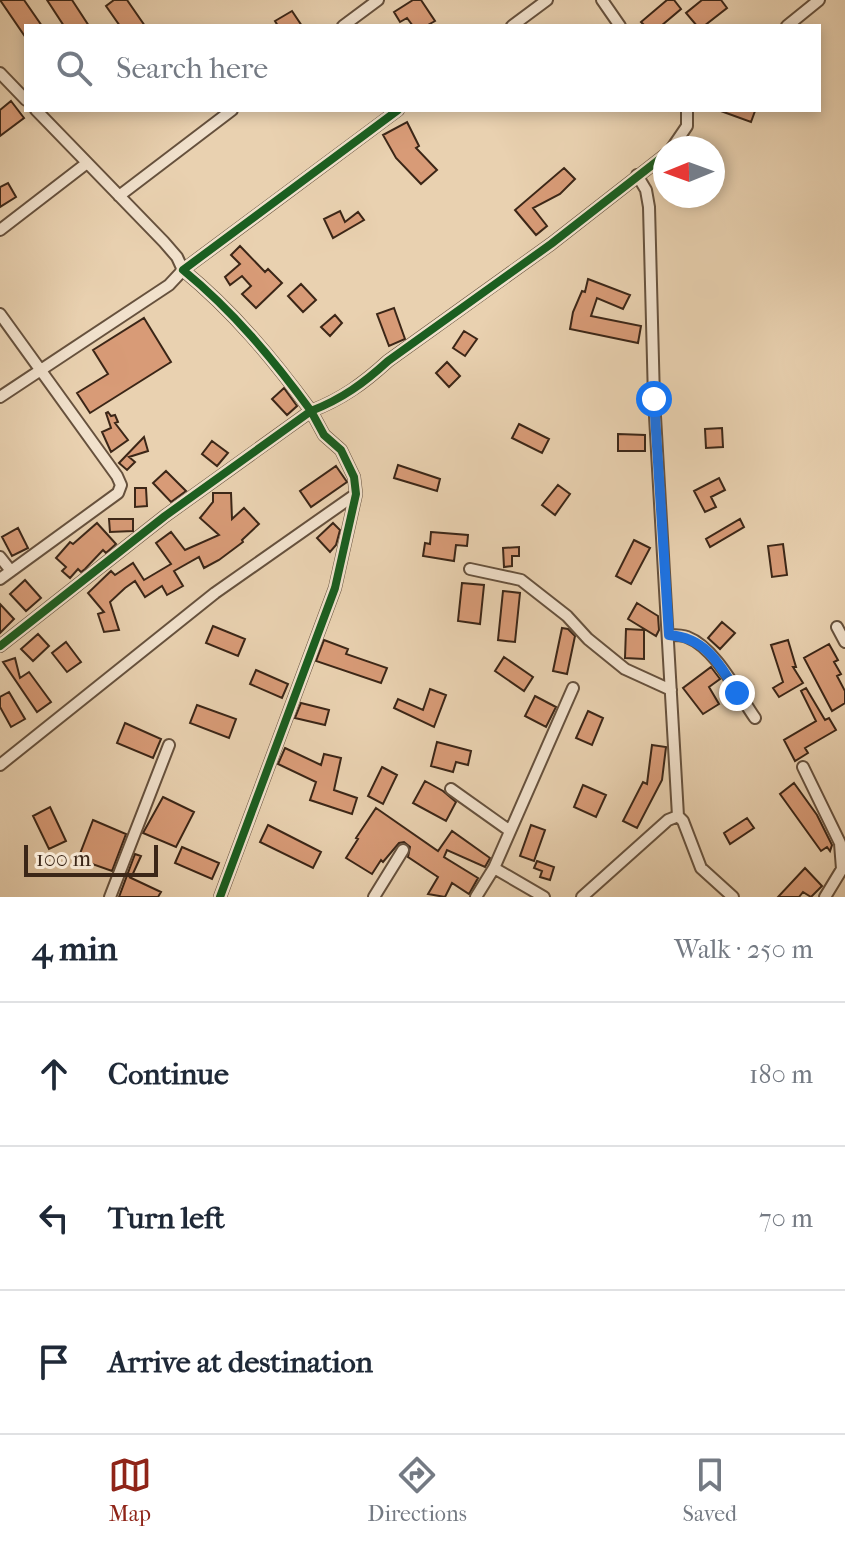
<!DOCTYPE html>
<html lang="en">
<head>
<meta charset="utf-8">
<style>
  :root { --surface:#fff; --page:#f6f6f7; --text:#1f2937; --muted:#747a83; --line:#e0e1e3; --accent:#8f2418 }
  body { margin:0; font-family:"IM FELL French Canon",serif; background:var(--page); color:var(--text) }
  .compass { position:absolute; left:653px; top:136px; width:72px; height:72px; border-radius:50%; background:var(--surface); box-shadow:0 4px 12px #0003; rotate:269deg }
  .scale { position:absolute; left:24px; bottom:20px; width:134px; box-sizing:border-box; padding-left:8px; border:4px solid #3b2617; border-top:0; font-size:22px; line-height:28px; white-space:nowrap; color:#3b2617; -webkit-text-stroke:6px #f1e1cc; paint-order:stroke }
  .stop { position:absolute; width:24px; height:24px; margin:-18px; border:6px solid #1a73e8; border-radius:50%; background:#fff }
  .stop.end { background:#1a73e8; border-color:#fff; box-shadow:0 2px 8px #0008 }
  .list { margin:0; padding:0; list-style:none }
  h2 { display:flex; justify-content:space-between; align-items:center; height:104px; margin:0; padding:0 32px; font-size:34px }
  h2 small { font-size:26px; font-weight:400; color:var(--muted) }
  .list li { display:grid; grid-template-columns:52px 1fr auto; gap:24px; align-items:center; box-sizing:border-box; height:144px; padding:0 32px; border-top:2px solid var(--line) }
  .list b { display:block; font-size:30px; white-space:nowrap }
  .list em { font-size:26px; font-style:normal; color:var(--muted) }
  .icon { flex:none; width:44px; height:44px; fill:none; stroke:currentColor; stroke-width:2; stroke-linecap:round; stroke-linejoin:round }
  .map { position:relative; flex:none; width:845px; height:897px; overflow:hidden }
  .search { position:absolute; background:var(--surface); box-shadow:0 4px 12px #0003; left:24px; right:24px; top:24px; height:88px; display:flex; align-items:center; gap:20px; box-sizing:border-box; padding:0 28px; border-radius:0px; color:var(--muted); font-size:30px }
  .sheet { height:536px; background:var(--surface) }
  nav { display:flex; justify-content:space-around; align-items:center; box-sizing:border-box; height:112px; border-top:2px solid var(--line); background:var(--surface); font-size:22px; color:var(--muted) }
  nav a { display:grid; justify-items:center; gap:4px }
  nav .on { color:var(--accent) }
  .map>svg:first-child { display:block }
</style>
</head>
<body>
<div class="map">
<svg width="845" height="897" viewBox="0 0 845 897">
  <rect width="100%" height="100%" fill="#e9d1b0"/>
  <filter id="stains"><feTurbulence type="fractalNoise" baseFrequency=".0025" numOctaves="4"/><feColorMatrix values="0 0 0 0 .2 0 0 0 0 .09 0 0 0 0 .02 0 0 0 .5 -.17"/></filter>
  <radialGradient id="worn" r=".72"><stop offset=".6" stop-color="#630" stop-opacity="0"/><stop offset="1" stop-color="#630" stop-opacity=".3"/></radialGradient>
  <!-- building -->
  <path fill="#d89b77" stroke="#3b2617" stroke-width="2" d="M0,0H24L42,26H26V38Z
    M47,0H72L89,26H64Z
    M114,0H127L145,26H120L106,6Z
    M413,0H421L435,21L426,26H413L407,18L400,22L394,12Z
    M667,0H674L681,9L661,26H645L641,22Z
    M702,0H721L727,8L704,26H697L686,13Z
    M292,11L302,26H278L275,21Z
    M11,101L24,118L0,136V110Z
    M718,110H750L755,111L751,122Z
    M407,122L419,146L416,148L437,170L421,184L396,158L383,135Z
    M564,168L575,179L560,194L533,208L547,226L536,235L515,210Z
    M8,183L16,197L0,207V187Z
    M340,211L345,222L358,212L364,220L333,238L324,219Z
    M240,246L265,272L268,269L282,283L256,308L242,294L251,286L242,276L230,285L225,277L240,264L231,255Z
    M588,279L630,295L623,309L597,298L591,316L641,326L638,343L570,329L573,312L582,291L585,292Z
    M301,284L316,300L303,312L288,296Z
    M394,308L405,339L389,346L377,314Z
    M335,315L342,323L330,336L321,327Z
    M144,318L171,362L90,413L77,393L108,374L93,350Z
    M464,331L477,339L465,356L453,348Z
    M447,362L460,376L449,387L436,373Z
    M284,388L297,406L287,415L272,399Z
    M108,412L111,416L115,415L118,422L115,423L128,440L111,452L102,432L111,428L106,413Z
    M519,424L549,439L542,453L512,438Z
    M722,428L723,447L706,448L705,429Z
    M618,434L645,435V451H618Z
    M144,437L148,451L129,457L135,462L127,470L119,463Z
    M212,441L228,453L217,466L202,454Z
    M398,465L440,479L437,491L394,478Z
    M336,466L347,482L311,507L300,491Z
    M166,471L186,491L171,502L153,483Z
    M719,478L725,490L711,497L716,507L705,512L694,491Z
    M558,485L570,494L555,515L542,505Z
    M135,488H146L147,506L135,507Z
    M213,493H231L232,519L244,508L259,524L242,540L243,542L219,560L204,568L199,557L174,571L183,586L167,595L162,586L145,597L135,581L125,588L110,602L119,630L104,632L98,614L104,612L88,593L111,571L115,575L133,563L144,580L171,564L156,543L171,532L185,550L219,535L200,518L213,502Z
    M109,519H133V531L110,532Z
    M740,519L744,527L710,547L706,539Z
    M97,523L116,544L106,553L103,550L85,569L81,572L78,569L70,578L62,571L66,567L56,558L70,542L73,544Z
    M333,523L340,530L336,545L330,552L317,538Z
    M18,528L28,548L12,556L2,537Z
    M431,532L468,535L467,546L456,545L454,561L423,556L425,543L430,544Z
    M634,540L650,548L631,584L616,576Z
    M783,544L787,575L772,577L768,546Z
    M519,547V556H512V566L504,567L503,548Z
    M25,580L41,598L26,611L10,594Z
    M462,583L484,585L480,624L458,621Z
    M503,591L520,593L515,642L498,640Z
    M637,603L658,616L659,630L656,636L628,619Z
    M0,604L14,619L0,633Z
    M722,622L735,633L720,649L708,638Z
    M213,626L245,639L238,656L206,643Z
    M562,628L568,629L575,636L567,674L553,671Z
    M626,629L644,630V659L625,658Z
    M38,634L49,646L33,661L21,649Z
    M324,640L348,649L346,654L387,668L381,683L316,661Z
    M788,640L796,667H793L803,683L779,697L773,688L783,682L771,645Z
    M66,642L81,662L67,672L52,653Z
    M829,644L838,660L834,662L841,674L837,676L845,691V703L832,711L804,658Z
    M504,657L533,677L524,691L495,671Z
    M15,658L20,678L29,672L51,702L37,712L3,662Z
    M711,667L720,679L709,687L719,704L703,714L683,688Z
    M256,670L288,684L282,698L250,684Z
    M806,688L825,720L829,718L836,730L805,748L808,753L795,761L784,740L816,721L801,691Z
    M430,689L446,695L434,727L394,708L398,699L423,710Z
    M9,692L25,719L11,727L0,707V697Z
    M535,696L556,707L546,727L525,716Z
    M301,703L329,710L325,725L295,718Z
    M197,705L236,719L229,738L190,723Z
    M588,711L603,718L592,745L576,738Z
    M125,723L161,739L153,758L117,743Z
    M437,742L471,751L468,765L456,762L453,772L431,766Z
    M652,745L666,747L662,780L637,828L623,821L643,782L647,784Z
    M285,748L321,765L324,754L341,758L334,790L357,798L352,814L310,800L316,782L278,764Z
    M382,767L397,775L383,804L368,796Z
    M425,781L443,791L456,802L446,821L413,803Z
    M794,783L817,815L832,845L830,851L827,847L821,851L780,794Z
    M583,785L606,795L596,817L574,807Z
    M163,797L194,812L176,847L143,833Z
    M50,807L66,841L49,849L33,816Z
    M376,808L438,851L452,831L490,858L485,867L447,850L444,857L478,878L469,894L452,883L445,897L428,894L438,877L408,857L410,847L404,842L399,843L383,862L381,860L372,874L346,858L358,839L356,838Z
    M747,818L754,828L730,844L724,833Z
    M93,820L126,834L112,871L78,859Z
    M268,825L321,852L313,868L260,842Z
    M531,825L545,830L534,861L520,856Z
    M182,847L219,863L212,879L175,863Z
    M135,854L141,856L131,878L129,877L161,892L158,897H119Z
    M537,861L554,867L550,880L540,877L542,871L534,868Z
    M805,868L822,886L811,897L803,892L799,897H778Z"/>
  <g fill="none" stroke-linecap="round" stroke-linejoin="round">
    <defs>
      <path id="minor" d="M602,0L620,26
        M343,26L378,0
        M512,26L547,0
        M787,26L819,0
        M0,73L26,100
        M672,148L687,126V110
        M637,175L646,190L649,207L654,399L678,816L683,821L701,868L733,897
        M119,196L232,110
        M0,230L87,163
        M0,314L117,476L121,485L118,493L0,579
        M0,397L169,285L183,270L177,257L164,242L36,110
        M0,557L11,571
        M470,569L521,580L567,616L588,639L625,669L671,690
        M837,627L845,642
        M669,635C674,635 682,635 687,637C716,648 738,694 755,718
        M0,646L165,516L311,411C273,359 233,311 183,270L398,110
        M0,765L215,593L356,494
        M803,767L840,843L842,869L825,897
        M451,789L510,831
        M494,868L544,897
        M110,897L169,745
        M220,897L335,588L356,494L354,477L341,450L324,435L311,411C342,399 364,383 388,361L551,244L665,155
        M374,897L403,850
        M476,897L494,868L573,688
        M582,897L668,820L678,816"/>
    </defs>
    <!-- minor casing -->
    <use href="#minor" stroke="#66513d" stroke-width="14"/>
    <!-- minor -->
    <use href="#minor" stroke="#f1e1cc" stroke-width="10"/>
    <defs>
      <path id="cycleway" d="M0,646L165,516L311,411C273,359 233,311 183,270L398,110
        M220,897L335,588L356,494L354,477L341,450L324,435L311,411C342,399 364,383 388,361L551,244L665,155"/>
    </defs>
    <!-- cycleway casing -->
    <use href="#cycleway" stroke="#f1e1cc" stroke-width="13"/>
    <!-- cycleway -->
    <use href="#cycleway" stroke="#1b5e20" stroke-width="8"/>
  </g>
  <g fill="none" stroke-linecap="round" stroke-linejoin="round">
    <!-- route -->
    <path stroke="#1a73e8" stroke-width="10" d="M654,399L669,635C706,638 719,663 737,693"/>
  </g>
  <rect width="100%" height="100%" filter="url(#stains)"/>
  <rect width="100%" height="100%" fill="url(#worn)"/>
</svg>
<svg class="compass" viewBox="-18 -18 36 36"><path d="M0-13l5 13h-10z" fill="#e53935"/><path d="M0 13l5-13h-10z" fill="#747a83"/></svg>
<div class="scale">100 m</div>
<div class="stop" style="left:654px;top:399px"></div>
<div class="stop end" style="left:737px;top:693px"></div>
<div class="search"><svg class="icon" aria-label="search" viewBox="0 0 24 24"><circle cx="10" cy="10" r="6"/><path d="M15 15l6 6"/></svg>Search here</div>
</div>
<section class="sheet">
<h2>4 min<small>Walk · 250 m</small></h2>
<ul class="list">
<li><svg class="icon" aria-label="ahead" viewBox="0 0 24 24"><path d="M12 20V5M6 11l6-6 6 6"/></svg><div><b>Continue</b></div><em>180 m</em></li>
<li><svg class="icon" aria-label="left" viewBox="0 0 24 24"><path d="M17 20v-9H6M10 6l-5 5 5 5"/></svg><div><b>Turn left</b></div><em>70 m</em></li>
<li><svg class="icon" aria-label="arrive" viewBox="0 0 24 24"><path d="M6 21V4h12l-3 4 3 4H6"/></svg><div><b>Arrive at destination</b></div></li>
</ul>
</section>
<nav>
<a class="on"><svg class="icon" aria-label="map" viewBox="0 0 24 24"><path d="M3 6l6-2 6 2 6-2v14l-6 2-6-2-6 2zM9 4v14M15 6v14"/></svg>Map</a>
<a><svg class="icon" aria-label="directions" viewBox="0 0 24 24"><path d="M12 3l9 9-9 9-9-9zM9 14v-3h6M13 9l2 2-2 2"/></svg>Directions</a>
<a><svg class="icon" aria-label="saved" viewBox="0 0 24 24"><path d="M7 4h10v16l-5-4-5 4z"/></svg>Saved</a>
</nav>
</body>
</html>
